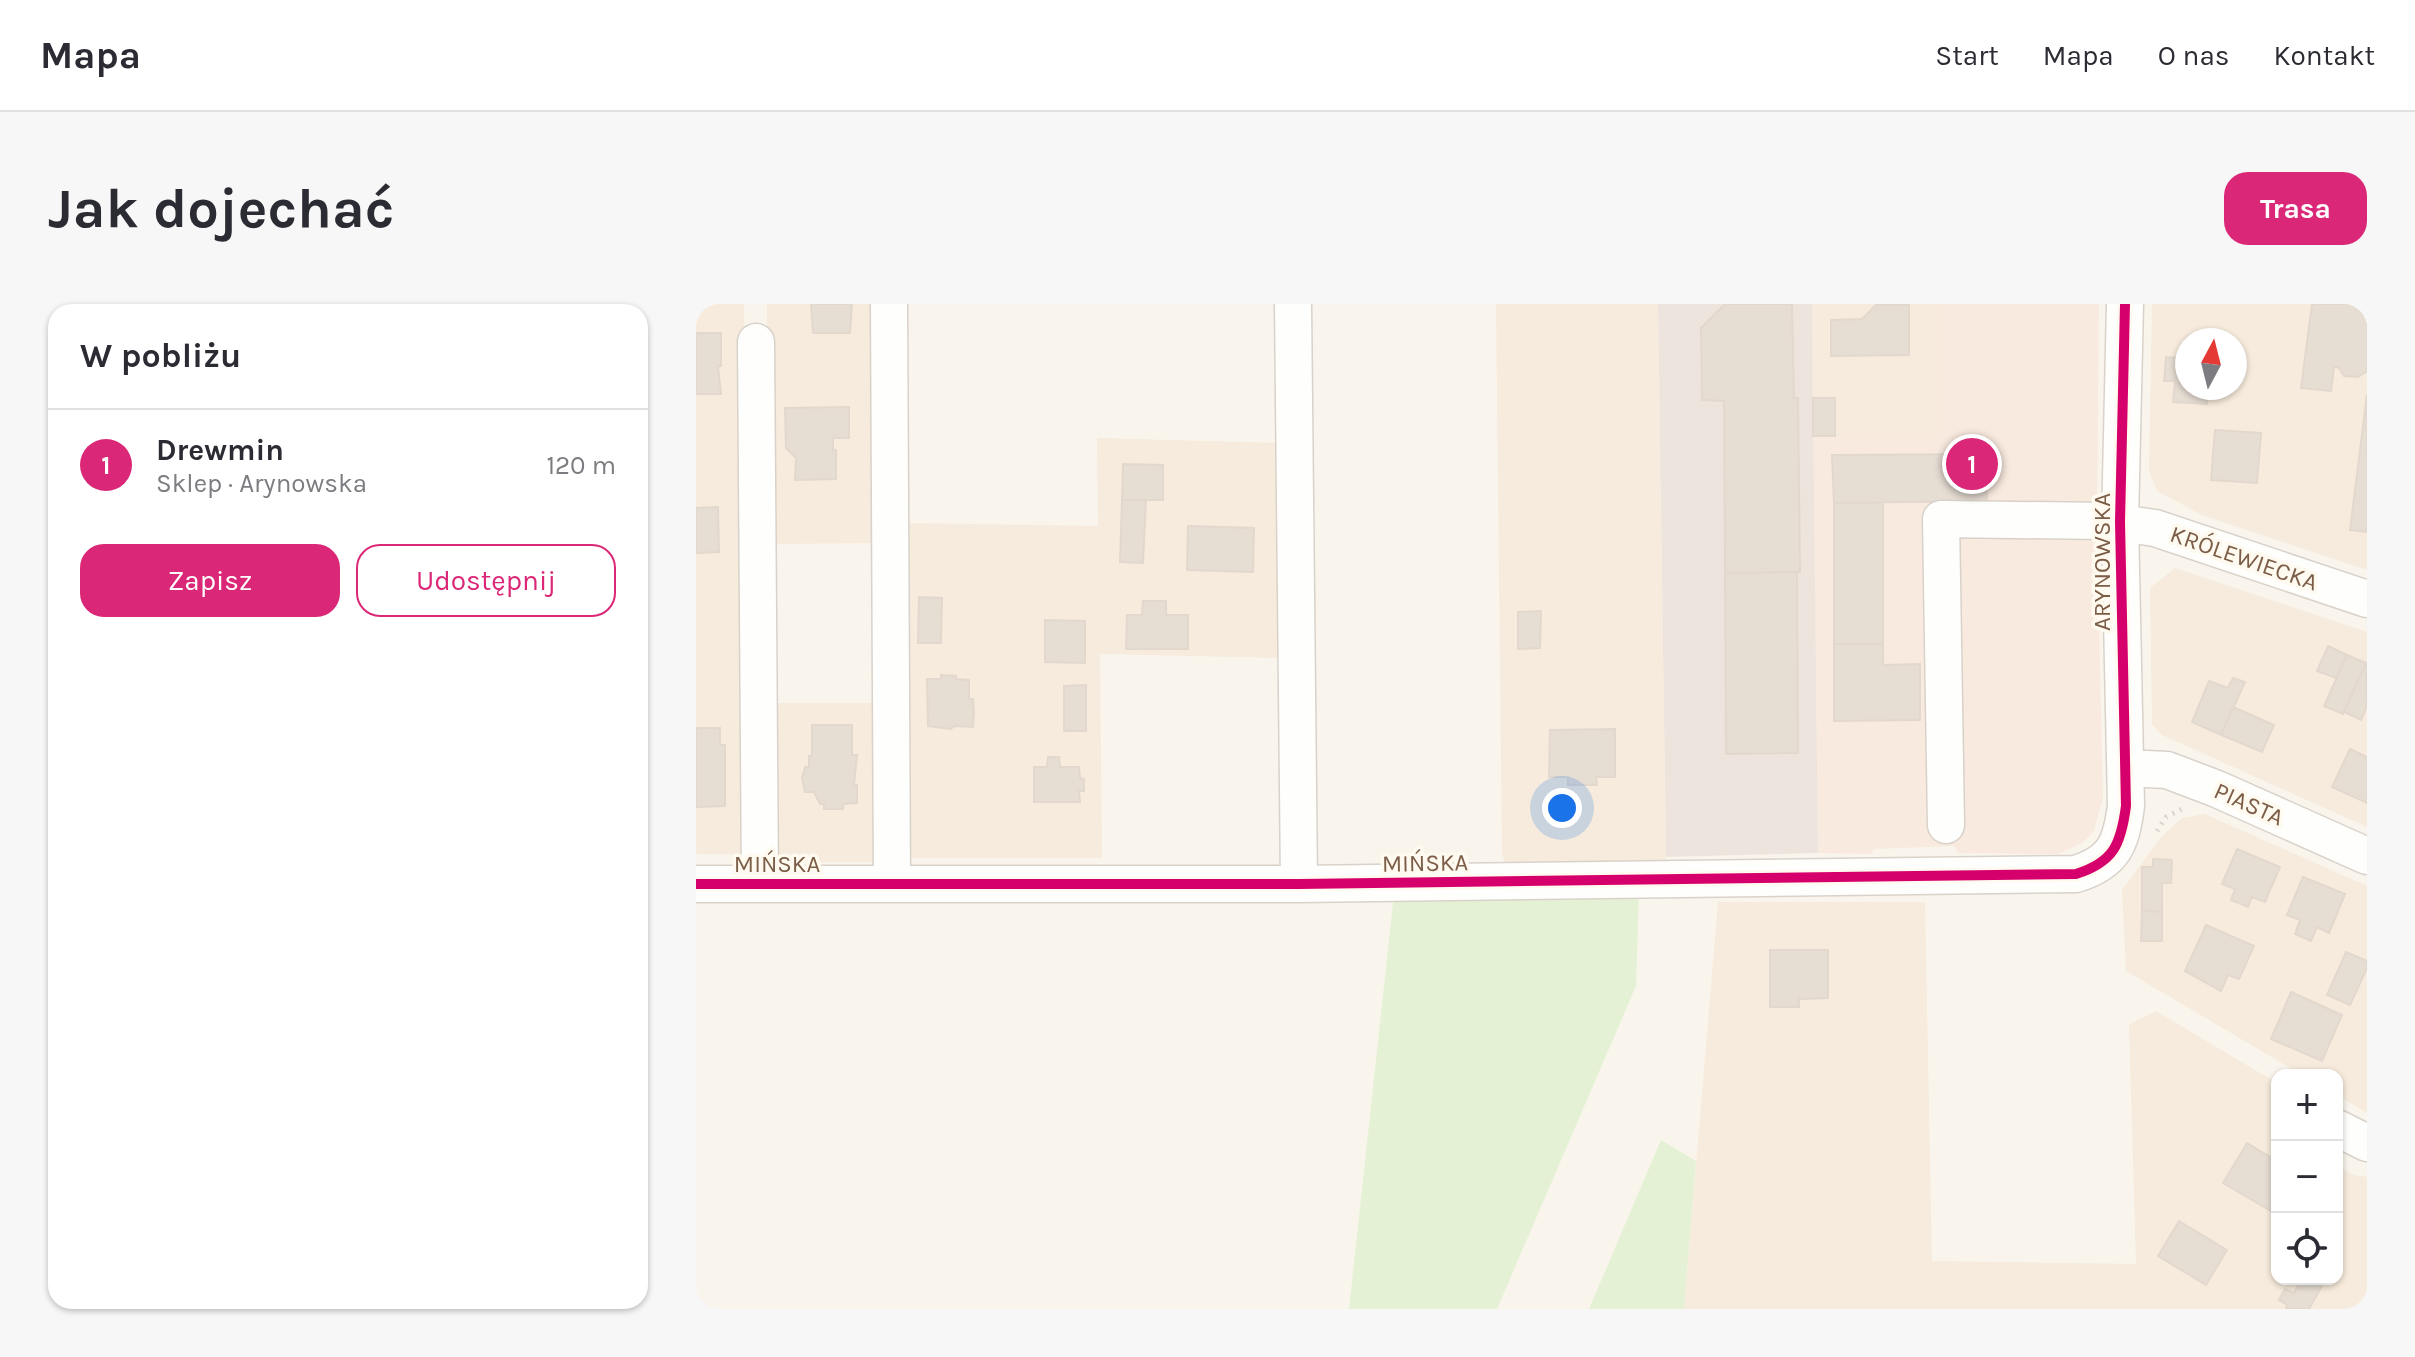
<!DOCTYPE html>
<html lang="pl">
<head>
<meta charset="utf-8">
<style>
  :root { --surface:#fff; --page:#f7f7f7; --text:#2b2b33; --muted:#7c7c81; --line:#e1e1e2; --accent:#db2777 }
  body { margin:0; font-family:Karla,sans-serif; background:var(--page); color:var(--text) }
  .controls { position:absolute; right:24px; bottom:24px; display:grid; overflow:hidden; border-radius:16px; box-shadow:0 2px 6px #0004 }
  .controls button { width:72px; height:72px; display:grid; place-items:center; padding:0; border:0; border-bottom:2px solid var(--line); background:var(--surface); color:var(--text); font:40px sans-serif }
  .compass { position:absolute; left:1479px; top:24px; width:72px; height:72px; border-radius:50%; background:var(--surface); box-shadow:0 2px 6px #0004; rotate:7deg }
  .you { position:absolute; left:866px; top:504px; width:28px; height:28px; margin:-20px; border:6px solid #fff; border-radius:50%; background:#1a73e8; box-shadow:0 0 0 12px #1a73e833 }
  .badge { display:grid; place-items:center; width:52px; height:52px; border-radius:50%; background:var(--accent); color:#fff; font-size:26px; font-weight:700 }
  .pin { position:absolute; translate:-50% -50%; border:4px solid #fff; box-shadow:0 2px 8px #0006 }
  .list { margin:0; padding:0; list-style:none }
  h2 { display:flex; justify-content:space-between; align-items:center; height:104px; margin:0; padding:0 32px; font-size:34px }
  h2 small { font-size:26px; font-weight:400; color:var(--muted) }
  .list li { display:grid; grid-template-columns:52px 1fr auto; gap:24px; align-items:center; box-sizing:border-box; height:112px; padding:0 32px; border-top:2px solid var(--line) }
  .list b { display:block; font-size:30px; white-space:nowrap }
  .list p { margin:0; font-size:26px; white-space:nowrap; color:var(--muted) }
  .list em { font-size:26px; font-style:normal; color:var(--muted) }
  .actions { display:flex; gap:16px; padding:24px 32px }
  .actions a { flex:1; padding:18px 0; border:2px solid var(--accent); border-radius:24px; text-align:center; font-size:28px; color:var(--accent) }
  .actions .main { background:var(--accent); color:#fff }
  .icon { flex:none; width:44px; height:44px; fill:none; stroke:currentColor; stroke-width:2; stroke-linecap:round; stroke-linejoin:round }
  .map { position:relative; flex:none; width:1671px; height:1005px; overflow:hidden; border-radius:24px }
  header { display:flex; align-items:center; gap:48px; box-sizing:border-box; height:112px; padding:0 40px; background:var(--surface); border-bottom:2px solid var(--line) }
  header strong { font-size:38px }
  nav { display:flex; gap:44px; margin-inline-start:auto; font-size:28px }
  .intro { display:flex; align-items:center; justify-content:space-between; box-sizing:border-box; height:192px; padding:0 48px }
  h1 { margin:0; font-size:56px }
  .button { padding:20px 36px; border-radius:24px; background:var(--accent); color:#fff; font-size:28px; font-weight:700 }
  main { display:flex; gap:48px; padding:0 48px }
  aside { flex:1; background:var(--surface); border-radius:24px; box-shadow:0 2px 6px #0004 }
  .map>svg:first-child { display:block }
</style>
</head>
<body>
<header>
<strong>Mapa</strong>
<nav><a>Start</a><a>Mapa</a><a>O nas</a><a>Kontakt</a></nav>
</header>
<div class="intro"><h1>Jak dojechać</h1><a class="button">Trasa</a></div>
<main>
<aside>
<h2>W pobliżu<small></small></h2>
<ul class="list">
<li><span class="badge">1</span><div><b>Drewmin</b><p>Sklep · Arynowska</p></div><em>120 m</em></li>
</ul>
<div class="actions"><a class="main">Zapisz</a><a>Udostępnij</a></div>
</aside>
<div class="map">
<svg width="1671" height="1005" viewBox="0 0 1671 1005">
  <rect width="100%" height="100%" fill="#f9f5ec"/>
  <!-- residential -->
  <path fill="#f6ebdc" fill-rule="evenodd" d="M0,0H48L54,551L0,550Z
    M71,0H180L182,239L73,240Z
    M800,0H962L970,562L811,565L806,550Z
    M1116,0H1245L1246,133L1117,132Z
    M1456,0H1671V266L1506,211L1461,187L1453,167ZM1491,36H1539V84H1491Z
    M401,134L588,139L589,354L404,350L406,554H208L205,219L402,222Z
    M1479,264L1671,328V523L1466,431L1456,420L1454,284Z
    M75,399H183L184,551L178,558H77Z
    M1509,510L1671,582V809L1641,791V771H1606L1430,667L1426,586L1466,532L1486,514Z
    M1022,598H1229L1236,957L1440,960L1433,720L1460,707L1581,779V975H1641V861L1658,871L1671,873V1005H988Z"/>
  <!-- commercial -->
  <path fill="#f9eadf" d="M1245,0H1403L1401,226L1407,493L1398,527L1386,539L1363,550L1263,549L1258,542L1179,545L1174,550L1122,549L1117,132H1245Z"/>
  <!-- industrial -->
  <path fill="#ede5dd" d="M962,0H1116L1122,549L970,553Z"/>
  <!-- green -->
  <path fill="#e4f1d5" d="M698,590H943L940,682L801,1005H653Z
    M965,836L1000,857L988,1005H893Z"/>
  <!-- building -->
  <path fill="#e6ddd3" stroke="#e3d8cd" stroke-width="2" d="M115,0H156L154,29H117Z
    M1029,0H1096L1098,94H1102L1104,268L1029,269L1028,97L1006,96L1005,24Z
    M1616,0H1671V67L1662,73L1648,72L1643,64L1638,63L1635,87L1605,84Z
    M1180,1H1213V51L1135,52V16L1166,15Z
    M0,29H25V62H22L25,90H0Z
    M1470,53L1491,55V84H1512L1511,100L1477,98L1479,77H1468Z
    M1671,90V228L1654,226Z
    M1117,94H1139V132H1117Z
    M153,103V134H137V146H140V175L99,176L100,154L90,144L89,104Z
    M1519,126L1565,129L1561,179L1515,176Z
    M1289,150L1291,197L1138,199L1136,151Z
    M427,160L467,161V196H426Z
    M426,196H450L447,259L424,258Z
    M1138,199H1187V340H1138Z
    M22,203L23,248L0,249V204Z
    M492,222L558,224L557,268L491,266Z
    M1101,268L1102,449L1030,450L1029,269Z
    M223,293L246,294L245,339H222Z
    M447,297H470V311H492V345H430L431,311H446Z
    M845,307L844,344L822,345V308Z
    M349,316L389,317V359L349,358Z
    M1138,340H1187V361L1224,360V416L1138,417Z
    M1632,342L1651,351L1640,374L1621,367Z
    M1651,351L1670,359L1647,410L1628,402Z
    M1670,359L1671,402L1665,416L1648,408Z
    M245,371L260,372V375L273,376V395H277L278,409L277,423L258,422L255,425L232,422L231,375H245Z
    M1537,374L1549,378L1525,431L1496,418L1513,377L1532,384Z
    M390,381V427H368V382Z
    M1537,403L1578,421L1566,448L1525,431Z
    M116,421H156V451H161L158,480L161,481V499L147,500V505H128V500H124L118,488H109L106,474L109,463H113V452H116Z
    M0,424H24V441H29V502L0,503Z
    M919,425V473H900L901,481H872V473H853L854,426Z
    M1654,445L1671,453V499L1636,483Z
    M352,453H363L364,463H383L384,474L388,475V487H383L384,498H338V463H351Z
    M1541,545L1584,563L1569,598L1556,593L1552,603L1535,596L1539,585L1526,580Z
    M1457,555L1476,556L1475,579H1466V608L1446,606V563H1457Z
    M1607,573L1649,590L1633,629L1621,623L1615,637L1599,630L1604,616L1591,611Z
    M1446,606L1466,608V637H1445Z
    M1510,621L1558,642L1543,675L1532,671L1525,687L1489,667Z
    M1074,646H1132V694L1103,695V703H1074Z
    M1650,648L1671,657V664L1654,701L1631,691Z
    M1595,688L1646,711L1626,757L1575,735Z
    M1551,839L1581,857V897L1575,907L1527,879Z
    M1483,917L1531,946L1510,981L1462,952Z
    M1606,975H1618L1627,980L1613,1005H1592L1590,1004L1591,1001L1583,996L1589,985L1598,989Z"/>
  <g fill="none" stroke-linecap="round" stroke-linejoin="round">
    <defs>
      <path id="minor" d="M193,0L196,580
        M597,0L603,580
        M60,38L64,580
        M1430,464L1471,466L1521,485L1671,552
        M1250,521L1245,215L1409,217L1459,224L1671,295
        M0,580H603L1380,570C1418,558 1425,540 1430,502L1424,218L1429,0
        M1641,824L1671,839"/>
    </defs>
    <!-- minor casing -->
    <use href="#minor" stroke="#d9d2ca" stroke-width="39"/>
    <!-- path -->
    <path stroke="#dcd4cd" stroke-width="5" stroke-dasharray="2 6" stroke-linecap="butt" d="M1461,527L1470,513L1486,505"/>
    <!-- minor -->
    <use href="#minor" stroke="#fefefc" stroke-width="36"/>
    <defs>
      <path id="cycleway" d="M0,580H603L1380,570C1418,558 1425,540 1430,502L1424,218L1429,0"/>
    </defs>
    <!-- cycleway casing -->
    <use href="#cycleway" stroke="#fffaef" stroke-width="15"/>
    <!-- cycleway -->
    <use href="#cycleway" stroke="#d6006c" stroke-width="10"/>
  </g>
  <g text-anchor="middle" stroke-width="7" stroke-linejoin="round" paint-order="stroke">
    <!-- street labels -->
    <g font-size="24" fill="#7c5d48" stroke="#fffaef">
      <text transform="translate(1548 254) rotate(19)" y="8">KRÓLEWIECKA</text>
      <text transform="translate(1406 258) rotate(-90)" y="8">ARYNOWSKA</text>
      <text transform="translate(1553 500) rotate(24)" y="8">PIASTA</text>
      <text transform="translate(729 559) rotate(-1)" y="8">MIŃSKA</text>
      <text x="81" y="568">MIŃSKA</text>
    </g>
  </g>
</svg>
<div class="controls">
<button>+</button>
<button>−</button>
<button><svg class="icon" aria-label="locate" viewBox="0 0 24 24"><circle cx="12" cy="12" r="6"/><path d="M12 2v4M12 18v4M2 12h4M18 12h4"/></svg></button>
</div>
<svg class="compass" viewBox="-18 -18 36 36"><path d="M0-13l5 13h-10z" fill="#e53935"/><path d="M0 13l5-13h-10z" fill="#7c7c81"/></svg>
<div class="you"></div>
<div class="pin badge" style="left:1276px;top:160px">1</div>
</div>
</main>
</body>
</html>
